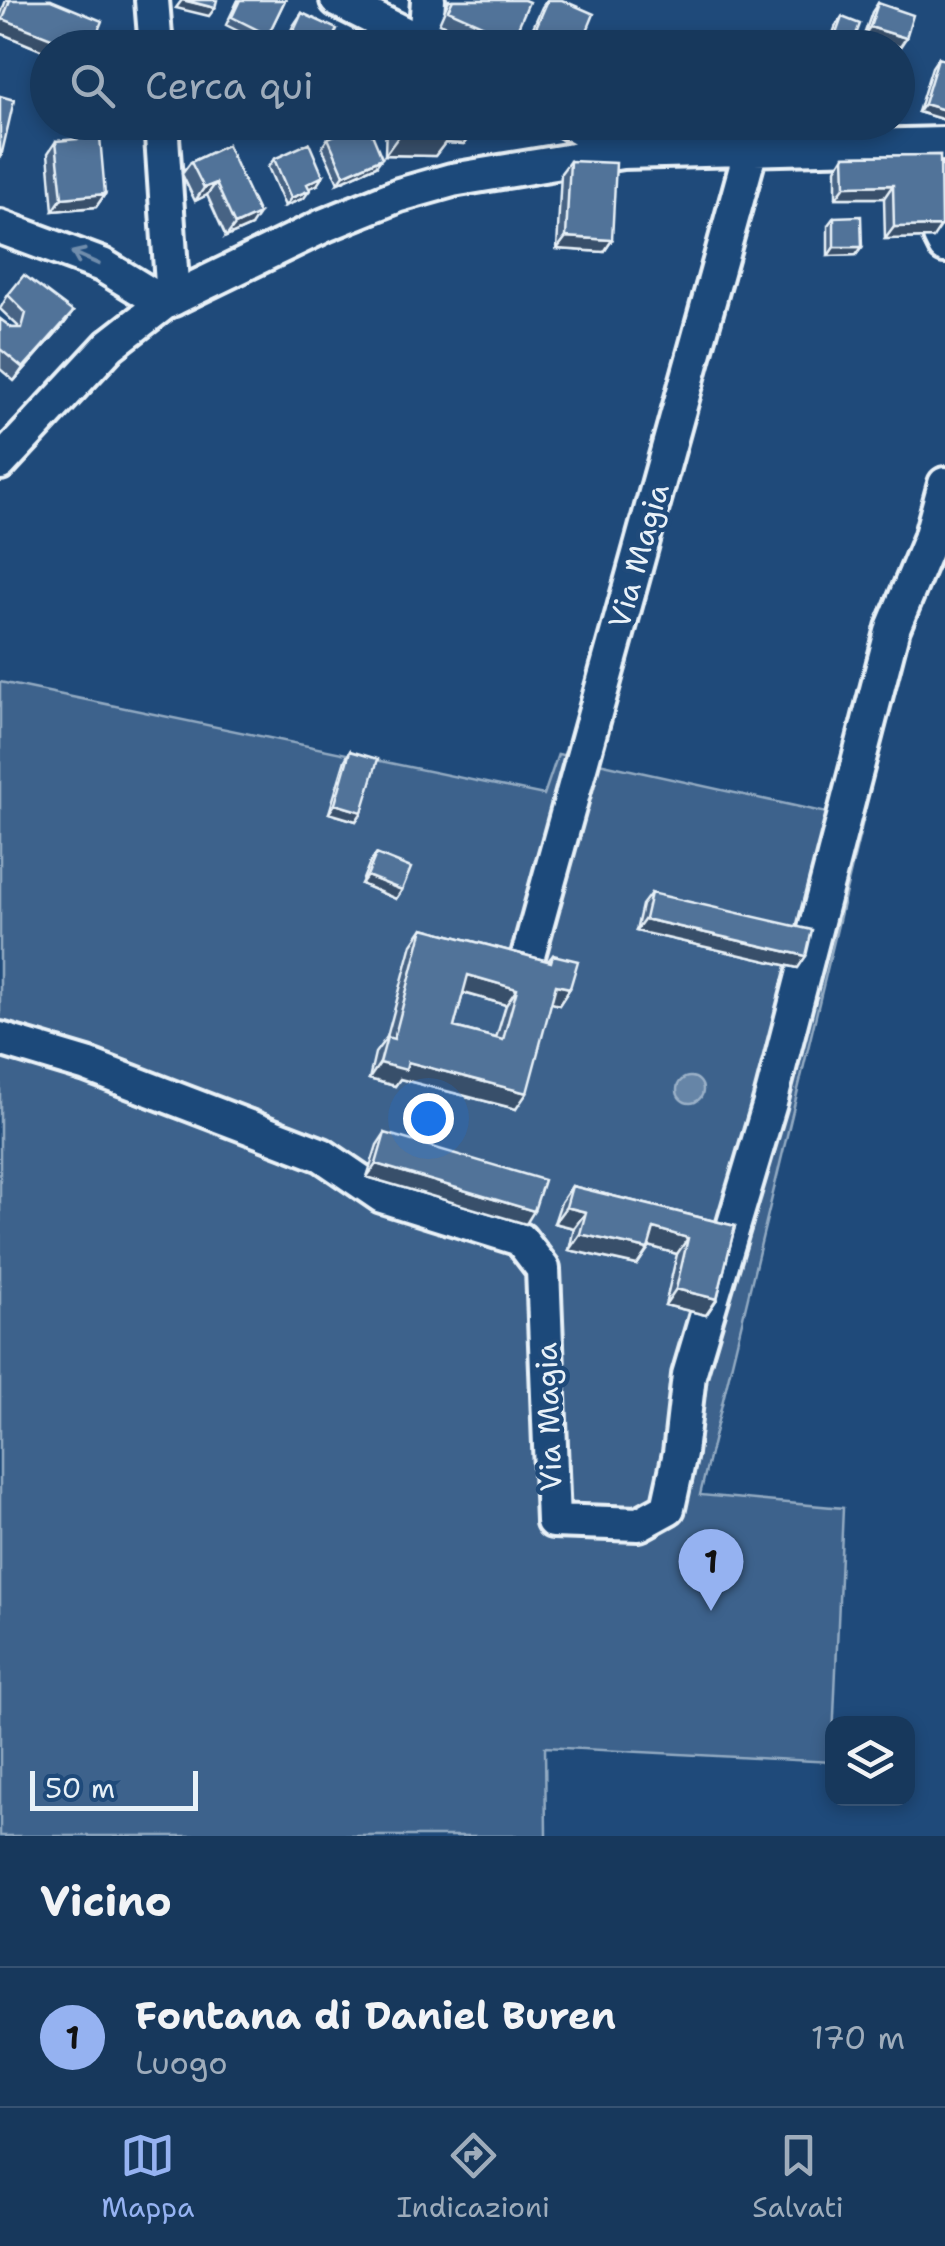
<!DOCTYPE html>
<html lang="it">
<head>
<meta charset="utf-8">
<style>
  :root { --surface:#17385c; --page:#203f62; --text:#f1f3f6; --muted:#9eacbb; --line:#365272; --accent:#95b2f1 }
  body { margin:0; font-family:"Shantell Sans",sans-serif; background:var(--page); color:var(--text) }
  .controls { position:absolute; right:30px; bottom:30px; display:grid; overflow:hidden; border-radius:20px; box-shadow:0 5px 15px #0003 }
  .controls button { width:90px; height:90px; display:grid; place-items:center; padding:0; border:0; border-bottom:2px solid var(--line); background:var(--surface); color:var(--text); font:50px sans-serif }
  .scale { position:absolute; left:30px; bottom:25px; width:168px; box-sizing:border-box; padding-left:10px; border:5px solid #e8f1f8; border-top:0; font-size:28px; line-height:35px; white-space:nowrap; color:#e8f1f8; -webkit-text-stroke:8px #1f4a7a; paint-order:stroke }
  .you { position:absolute; left:428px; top:1118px; width:35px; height:35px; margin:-25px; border:8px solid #fff; border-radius:50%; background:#1a73e8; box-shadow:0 0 0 15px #1a73e833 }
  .badge { display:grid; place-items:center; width:65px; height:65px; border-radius:50%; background:var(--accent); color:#111; font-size:32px; font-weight:700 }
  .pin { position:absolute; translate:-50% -82px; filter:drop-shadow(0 2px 5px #0008) }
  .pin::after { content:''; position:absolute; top:52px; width:35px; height:30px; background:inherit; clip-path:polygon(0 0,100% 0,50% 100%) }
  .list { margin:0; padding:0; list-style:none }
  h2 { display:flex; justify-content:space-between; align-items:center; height:130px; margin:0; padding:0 40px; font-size:42px }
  h2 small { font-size:32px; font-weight:400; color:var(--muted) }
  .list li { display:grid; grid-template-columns:65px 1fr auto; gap:30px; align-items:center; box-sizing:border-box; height:140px; padding:0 40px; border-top:2px solid var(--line) }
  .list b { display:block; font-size:38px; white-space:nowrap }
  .list p { margin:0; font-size:32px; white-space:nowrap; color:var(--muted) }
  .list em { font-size:32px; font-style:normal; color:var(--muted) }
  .icon { flex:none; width:55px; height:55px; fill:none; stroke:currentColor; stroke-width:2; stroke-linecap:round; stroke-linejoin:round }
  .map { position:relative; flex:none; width:945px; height:1836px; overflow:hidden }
  .search { position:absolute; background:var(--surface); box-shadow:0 5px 15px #0003; left:30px; right:30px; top:30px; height:110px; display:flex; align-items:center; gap:25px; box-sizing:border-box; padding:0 35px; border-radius:55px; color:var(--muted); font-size:38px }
  .sheet { height:270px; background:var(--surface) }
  nav { display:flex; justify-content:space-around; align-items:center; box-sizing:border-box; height:140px; border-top:2px solid var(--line); background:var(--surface); font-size:28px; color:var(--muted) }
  nav a { display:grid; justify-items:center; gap:5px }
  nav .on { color:var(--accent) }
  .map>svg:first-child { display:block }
</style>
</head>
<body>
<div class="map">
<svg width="945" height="1836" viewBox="0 0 945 1836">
  <rect width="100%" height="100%" fill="#1f4a7a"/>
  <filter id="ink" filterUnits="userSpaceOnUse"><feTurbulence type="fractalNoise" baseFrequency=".01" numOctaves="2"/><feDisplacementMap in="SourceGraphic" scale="20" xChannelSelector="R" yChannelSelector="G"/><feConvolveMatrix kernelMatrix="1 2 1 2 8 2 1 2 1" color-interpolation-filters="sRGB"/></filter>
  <g filter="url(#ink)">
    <!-- green -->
    <path fill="#3c628c" stroke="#92aac2" stroke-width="2.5" d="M0,682L544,795L558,754L863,821L700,1495L843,1508L832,1762L545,1747L546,1836H0Z"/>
    <!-- water -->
    <path fill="#6685a7" stroke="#9ab0c7" stroke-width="2.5" d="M677 1090a13 13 0 1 1 26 0a13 13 0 1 1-26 0Z"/>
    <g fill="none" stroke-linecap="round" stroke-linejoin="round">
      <defs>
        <path id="minor" d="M152,0L156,48
          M337,0L433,48
          M425,43L428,0
          M161,122L173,299
          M568,122L622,152
          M939,183L940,236L945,246
          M0,227L102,265L164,303
          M0,463L110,345L164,303L325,225L399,195L452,180L622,152L945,144
          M526,963L751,149
          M0,1039L87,1065L322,1155L382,1196L520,1239L543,1269L553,1521L639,1524L668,1508L680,1453L689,1375L770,1103L893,628L930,539L945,484"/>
      </defs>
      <!-- minor casing -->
      <use href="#minor" stroke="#e8f1f8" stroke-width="40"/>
      <!-- minor -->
      <use href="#minor" stroke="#1f4a7a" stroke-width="32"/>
    </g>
    <!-- wall -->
    <path fill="#466384" stroke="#e8f1f8" stroke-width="2.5" fill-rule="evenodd" d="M6,0H51L91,48L55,47L48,53L0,33V16Z
      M238,0H285L268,35L262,43L226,25Z
      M449,0H524L513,39L507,48H495L439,23Z
      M547,0H548L580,48H524L542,7Z
      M878,3L900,47L864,35L872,12Z
      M302,13L328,48H283L293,26Z
      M842,17L851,48H828L836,25Z
      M670,35L702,48H664L665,44Z
      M938,58L945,120L918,112L932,67Z
      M386,122H478L464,144L445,143L435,156L385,155Z
      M328,138L376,166L338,183L322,147Z
      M56,141L105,194L96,207L53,211L48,153Z
      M227,145L251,226L226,237L207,195L195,201L182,174L191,162Z
      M940,155L933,238L885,239L884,198H836V169L844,156Z
      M274,159L317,185L309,188L304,198L285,206L268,167Z
      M570,161L612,240L604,252L557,249L561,173Z
      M945,161V201L943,164Z
      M834,217L862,247L856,255L828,256V225Z
      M8,295L73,312L64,324L14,381L0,369V319L12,328H17L18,326L0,309Z
      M350,751L362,812L356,821L329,813L345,760Z
      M376,854L402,890L396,899L361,884L370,862Z
      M651,893L798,968L636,931L642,905Z
      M423,928L548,961L553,955L570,988L559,1005L551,1002L516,1109L400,1079L395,1086L369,1079L375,1053L387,1037L412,944ZM463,993L506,1005L496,1038L454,1027Z
      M385,1133L526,1224L367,1177L377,1145Z
      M572,1186L735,1226L717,1299L706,1315L665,1305L677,1254L649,1246L637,1265L569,1250L574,1228L554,1223L561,1202Z"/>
    <!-- shaded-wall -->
    <path fill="#39506b" stroke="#e8f1f8" stroke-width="2.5" d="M182,0L215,8L209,16L176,8Z
      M3,19L62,33L92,46L91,48H48V53L0,33V23Z
      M870,27L906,38L900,47L864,35Z
      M924,104L945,110V120L918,112Z
      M450,122H478L464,144L445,143L435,156L385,155L401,133Z
      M615,122H667L666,124H614Z
      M681,122H716L713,128L678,127Z
      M730,122H816L813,128L727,126Z
      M840,122H883L880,128L864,124L859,131L837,126Z
      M382,158L376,166L338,183L344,175Z
      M323,176L317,185L301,192L307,184Z
      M216,183L207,195L195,201L204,188Z
      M893,185L884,198H836L845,186Z
      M310,190L304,198L285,206L291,198Z
      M105,194L96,207L53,211L62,198Z
      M259,214L251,226L226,237L235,225Z
      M941,226L933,238L885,239L894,227Z
      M566,237L612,240L604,252L557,249Z
      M834,247H862L856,255L828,256Z
      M73,312L64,324L14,381L23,368Z
      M335,804L362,812L356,821L329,813Z
      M367,876L402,890L396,899L361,884Z
      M645,919L806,956L798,968L636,931Z
      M468,975L517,989L506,1005L457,991Z
      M556,985L570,988L559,1005L544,1001Z
      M408,1062L527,1093L516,1109L400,1079L395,1086L369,1079L380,1063Z
      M376,1164L534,1211L526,1224L367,1177Z
      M566,1207L586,1212L574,1228L554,1223Z
      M654,1228L688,1238L677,1254L642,1244Z
      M580,1234L648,1249L637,1265L569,1250Z
      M676,1289L717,1299L706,1315L665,1305Z"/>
    <!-- building -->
    <path fill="#517399" stroke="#e8f1f8" stroke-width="2.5" fill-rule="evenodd" d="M10,0H51L102,21L92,46L62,33L59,41L3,19Z
      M184,0H217L215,8Z
      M240,0H285L268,35L232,17Z
      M453,0H524L529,2L513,39L448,10Z
      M548,0H562L594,14L580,48H532L528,46Z
      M878,3L913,15L906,38L870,27Z
      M302,13L337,29L328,48H286Z
      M842,17L860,24L851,48H831Z
      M670,35L703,37L702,48H670Z
      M635,40H653V48H635Z
      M938,58L945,60V110L924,104Z
      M0,96L14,100L1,157L0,156Z
      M365,122H367L382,158L344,175L328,138Z
      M401,122H451V134L401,133Z
      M100,137L105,194L62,198L56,141Z
      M309,143L323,176L307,184L310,190L291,198L274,159Z
      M227,145L259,214L235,225L216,183L204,188L191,162Z
      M940,155L941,226L894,227L893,185L845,186L844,156Z
      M570,161L616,163L612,240L566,237Z
      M861,216L862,247H834V217Z
      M24,275L73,312L23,368L0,349V319L12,328H22L26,313L8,295Z
      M350,751L378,759L362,812L335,804Z
      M376,854L411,868L402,890L367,876Z
      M651,893L812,930L806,956L645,919Z
      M423,928L551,962L553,955L578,961L570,988L556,985L527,1093L408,1062L406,1070L380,1063L387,1037L394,1039ZM468,975L517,989L503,1040L454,1027Z
      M385,1133L544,1180L534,1211L376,1164Z
      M572,1186L735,1226L717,1299L676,1289L688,1238L654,1228L648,1249L580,1234L586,1212L566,1207Z"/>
    <!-- one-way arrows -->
    <defs><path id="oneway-shaft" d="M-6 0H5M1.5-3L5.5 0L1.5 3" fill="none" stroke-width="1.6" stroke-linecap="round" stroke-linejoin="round" transform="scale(2.5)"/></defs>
    <use stroke="#6f8dac" href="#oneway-shaft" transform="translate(85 258) rotate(-156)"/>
  </g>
  <g text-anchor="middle" stroke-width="9" stroke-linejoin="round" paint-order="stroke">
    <!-- street labels -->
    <g font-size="30" fill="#e8f1f8" stroke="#1f4a7a">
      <text transform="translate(639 556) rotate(-74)" y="10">Via Magia</text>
      <text transform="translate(549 1417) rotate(-92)" y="10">Via Magia</text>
    </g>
  </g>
</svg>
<div class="controls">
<button><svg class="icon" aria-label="layers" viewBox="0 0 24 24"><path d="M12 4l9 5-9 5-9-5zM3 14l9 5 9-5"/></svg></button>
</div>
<div class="scale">50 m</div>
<div class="you"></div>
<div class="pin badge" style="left:711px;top:1611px">1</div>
<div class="search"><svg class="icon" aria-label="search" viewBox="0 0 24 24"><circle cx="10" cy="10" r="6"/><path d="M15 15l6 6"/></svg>Cerca qui</div>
</div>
<section class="sheet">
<h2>Vicino<small></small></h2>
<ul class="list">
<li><span class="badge">1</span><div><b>Fontana di Daniel Buren</b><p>Luogo</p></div><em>170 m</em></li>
</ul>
</section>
<nav>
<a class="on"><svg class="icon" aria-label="map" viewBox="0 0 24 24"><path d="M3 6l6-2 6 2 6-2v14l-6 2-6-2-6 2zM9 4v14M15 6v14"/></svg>Mappa</a>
<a><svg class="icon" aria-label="directions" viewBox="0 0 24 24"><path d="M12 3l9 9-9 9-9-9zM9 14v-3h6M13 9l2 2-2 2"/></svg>Indicazioni</a>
<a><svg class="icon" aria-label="saved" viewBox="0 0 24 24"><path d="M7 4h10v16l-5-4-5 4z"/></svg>Salvati</a>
</nav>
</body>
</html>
